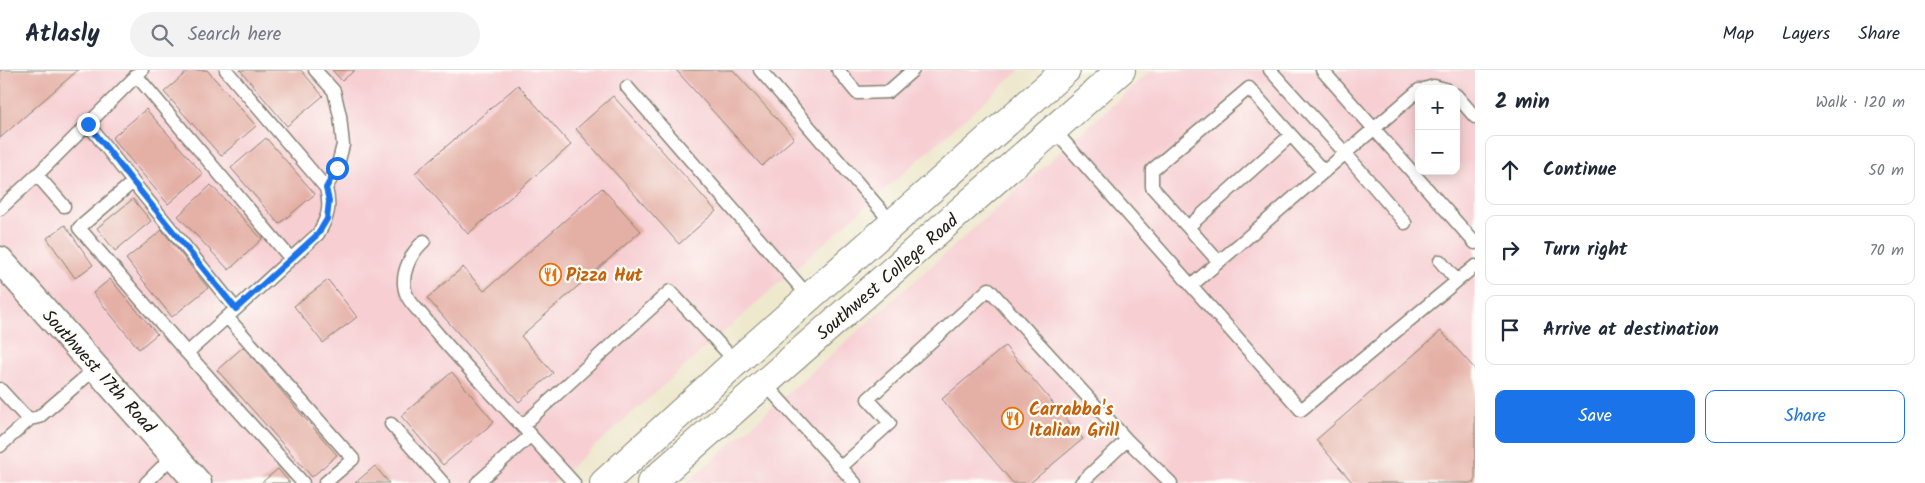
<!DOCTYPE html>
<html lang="en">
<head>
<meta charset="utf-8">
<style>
  :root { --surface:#fff; --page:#f2f2f3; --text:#1f2937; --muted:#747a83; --line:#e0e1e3; --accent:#1a73e8 }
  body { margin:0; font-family:Kalam,sans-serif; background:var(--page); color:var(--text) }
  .controls { position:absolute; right:15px; top:15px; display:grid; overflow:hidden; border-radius:10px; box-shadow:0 2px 12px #0003 }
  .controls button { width:45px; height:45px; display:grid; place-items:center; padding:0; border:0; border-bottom:1px solid var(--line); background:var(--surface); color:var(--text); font:25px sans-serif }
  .stop { position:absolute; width:15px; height:15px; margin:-11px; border:4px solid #1a73e8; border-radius:50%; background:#fff }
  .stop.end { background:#1a73e8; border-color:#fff; box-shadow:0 1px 5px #0008 }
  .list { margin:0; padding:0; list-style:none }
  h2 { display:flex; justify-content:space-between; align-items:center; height:65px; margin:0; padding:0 20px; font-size:21px }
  h2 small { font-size:16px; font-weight:400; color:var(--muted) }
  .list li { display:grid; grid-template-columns:32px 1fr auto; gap:15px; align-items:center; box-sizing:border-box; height:70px; margin:0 10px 10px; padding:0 10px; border:1px solid var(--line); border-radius:10px }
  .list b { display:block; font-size:19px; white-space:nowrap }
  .list em { font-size:16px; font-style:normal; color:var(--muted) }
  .actions { display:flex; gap:10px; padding:15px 20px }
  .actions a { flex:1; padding:11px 0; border:1px solid var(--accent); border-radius:10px; text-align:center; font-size:18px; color:var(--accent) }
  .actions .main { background:var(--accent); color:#fff }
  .icon { flex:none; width:28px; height:28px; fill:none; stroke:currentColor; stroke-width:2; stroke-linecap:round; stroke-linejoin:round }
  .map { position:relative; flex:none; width:1475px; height:413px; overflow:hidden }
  header { display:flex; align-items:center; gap:30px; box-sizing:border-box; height:70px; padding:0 25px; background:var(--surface); border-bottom:1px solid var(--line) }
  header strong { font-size:24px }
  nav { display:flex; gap:28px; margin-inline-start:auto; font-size:18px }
  .search { width:350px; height:45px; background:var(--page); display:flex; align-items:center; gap:12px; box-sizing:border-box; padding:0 18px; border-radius:28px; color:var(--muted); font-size:19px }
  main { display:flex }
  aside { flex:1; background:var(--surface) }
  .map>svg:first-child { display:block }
</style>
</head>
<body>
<header>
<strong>Atlasly</strong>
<div class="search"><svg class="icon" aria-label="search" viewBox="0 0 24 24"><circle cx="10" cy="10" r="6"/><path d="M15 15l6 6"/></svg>Search here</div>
<nav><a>Map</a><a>Layers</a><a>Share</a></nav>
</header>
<main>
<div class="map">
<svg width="1475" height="413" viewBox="0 0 1475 413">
  <rect width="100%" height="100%" fill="#fdfcf7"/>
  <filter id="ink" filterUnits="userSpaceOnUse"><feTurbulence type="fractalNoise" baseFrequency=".02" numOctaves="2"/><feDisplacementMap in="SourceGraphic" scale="10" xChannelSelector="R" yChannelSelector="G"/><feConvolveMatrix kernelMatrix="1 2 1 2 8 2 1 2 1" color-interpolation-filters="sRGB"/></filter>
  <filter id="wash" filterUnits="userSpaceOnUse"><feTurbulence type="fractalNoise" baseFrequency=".0096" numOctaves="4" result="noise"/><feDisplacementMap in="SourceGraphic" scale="20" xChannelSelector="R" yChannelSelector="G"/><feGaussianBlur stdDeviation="1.12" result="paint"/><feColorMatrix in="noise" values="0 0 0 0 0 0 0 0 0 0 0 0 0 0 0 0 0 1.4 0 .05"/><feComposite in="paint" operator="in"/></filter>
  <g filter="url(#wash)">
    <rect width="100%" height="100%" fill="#eee8cd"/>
    <!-- built -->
    <path fill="#f7cfd3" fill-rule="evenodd" d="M0,0H1020L553,413H0Z
      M1152,0H1475V413H687ZM1419,19H1456V101H1419Z"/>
    <g id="blocks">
      <!-- building -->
      <path fill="#e4afa4" d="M0,0H78L0,68Z
        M189,0H207L256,56L221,86L164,22Z
        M240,0H301L323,26L287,56Z
        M332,0H355L342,11Z
        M676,0H733L794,68L762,96Z
        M518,15L571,75L468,164L415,103Z
        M613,26L716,141L679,174L576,59Z
        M146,39L203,104L168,134L112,68Z
        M266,68L315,124L279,154L231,98Z
        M211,115L262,169L229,200L178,146Z
        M602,118L641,161L521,266L553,303L519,332L427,228L463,197L484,221Z
        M133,129L151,151L115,181L97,158Z
        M65,155L93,195L75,208L47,168Z
        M162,160L208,218L172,247L126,189Z
        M110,209L157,264L139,279L93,223Z
        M328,210L357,247L323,273L294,236Z
        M1441,261L1475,299V413H1353L1316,370Z
        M1005,276L1083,369L1030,413H1013L942,329Z
        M243,277L337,385L312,407L217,300Z
        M452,302L494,352L443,395L401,346Z
        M375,396L389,413H355Z
        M278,399L290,413H261Z"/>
    </g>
  </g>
  <g filter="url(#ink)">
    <use href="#blocks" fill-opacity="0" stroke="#858274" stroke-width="1"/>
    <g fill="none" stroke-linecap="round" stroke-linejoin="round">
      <defs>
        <path id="lane" d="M226,0L326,118C331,138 328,147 318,164L236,239
          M315,0L334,21L340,46L343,75L337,98L326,118
          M760,0L893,154
          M838,0L857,23L888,22L913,0
          M1270,0L1346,84L1405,153
          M1322,0L1475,173
          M136,5L291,189
          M627,17L810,228
          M1424,19L1434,16L1445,19
          M1456,25L1475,47
          M88,54L142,0
          M1053,59L1301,340L1475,196
          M37,105L64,136
          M0,139L37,105L88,54L133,112L236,239L187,283L79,158L133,112
          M1188,157L1291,65
          M424,171C411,183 398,206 407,226C411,234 420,242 426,250C456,287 490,321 522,356
          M1440,191L1457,211
          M1219,192L1152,117V100L1249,18L1324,102
          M1192,215L1419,20
          M227,247L353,389L325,413
          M187,283L303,413
          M765,314L855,413
          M0,319L24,345L30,349L39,347L96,298
          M391,354L443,413
          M0,376L30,349
          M841,397L890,353L868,329L989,219L1127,370
          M146,413L174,385
          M477,413L531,365
          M574,413L522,356L670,221L736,292
          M1081,413L1127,370L1171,413"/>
        <path id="street" d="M0,190L198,413"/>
        <path id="primary" d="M604,413L736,292L1066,0
          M651,413L1121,0"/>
      </defs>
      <!-- lane casing -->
      <use href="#lane" stroke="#858274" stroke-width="15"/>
      <!-- street casing -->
      <use href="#street" stroke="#858274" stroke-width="29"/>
      <!-- primary casing -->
      <use href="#primary" stroke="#858274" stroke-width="30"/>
      <!-- lane -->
      <use href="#lane" stroke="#fff" stroke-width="12"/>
      <!-- street -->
      <use href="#street" stroke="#fff" stroke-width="26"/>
      <!-- primary -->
      <use href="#primary" stroke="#fff" stroke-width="28"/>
    </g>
  </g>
  <g fill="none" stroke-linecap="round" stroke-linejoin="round" filter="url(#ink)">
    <!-- route -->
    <path stroke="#1a73e8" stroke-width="6" d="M88,54L133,112L236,239L318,164L327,149L329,131L326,118L337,98"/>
  </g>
  <!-- icons -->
  <defs>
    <symbol id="restaurant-ring" viewBox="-11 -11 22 22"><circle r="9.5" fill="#fdfcf7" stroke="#e8710a" stroke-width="1.5"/><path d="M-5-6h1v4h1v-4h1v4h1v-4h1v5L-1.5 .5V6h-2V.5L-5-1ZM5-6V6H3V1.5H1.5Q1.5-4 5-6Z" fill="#e8710a"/></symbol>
  </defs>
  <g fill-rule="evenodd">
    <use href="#restaurant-ring" x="538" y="192" width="25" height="25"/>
    <use href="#restaurant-ring" x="1000" y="336" width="25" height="25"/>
  </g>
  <g text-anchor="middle" stroke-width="4.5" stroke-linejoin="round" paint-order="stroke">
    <!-- food labels -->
    <g font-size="18" font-weight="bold" fill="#c56008" stroke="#fdfcf7" text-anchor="start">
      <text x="566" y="211">Pizza Hut</text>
      <text x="1029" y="345">Carrabba's<tspan x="1029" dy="21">Italian Grill</tspan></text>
    </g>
    <!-- street labels -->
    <g font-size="18" fill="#1c1c1c" stroke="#fdfcf7">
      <text transform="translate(887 207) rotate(-41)" y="6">Southwest College Road</text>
      <text transform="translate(99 301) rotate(48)" y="6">Southwest 17th Road</text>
    </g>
  </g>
</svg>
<div class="controls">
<button>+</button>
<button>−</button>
</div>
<div class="stop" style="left:337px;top:98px"></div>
<div class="stop end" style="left:88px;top:54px"></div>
</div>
<aside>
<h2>2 min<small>Walk · 120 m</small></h2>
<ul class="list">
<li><svg class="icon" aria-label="ahead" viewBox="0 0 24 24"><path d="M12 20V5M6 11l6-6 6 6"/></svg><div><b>Continue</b></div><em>50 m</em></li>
<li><svg class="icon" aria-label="right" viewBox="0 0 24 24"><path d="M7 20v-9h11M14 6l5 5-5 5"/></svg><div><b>Turn right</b></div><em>70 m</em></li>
<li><svg class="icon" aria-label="arrive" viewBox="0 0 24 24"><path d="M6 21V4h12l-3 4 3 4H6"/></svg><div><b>Arrive at destination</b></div></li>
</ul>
<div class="actions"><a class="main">Save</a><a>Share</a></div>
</aside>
</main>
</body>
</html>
